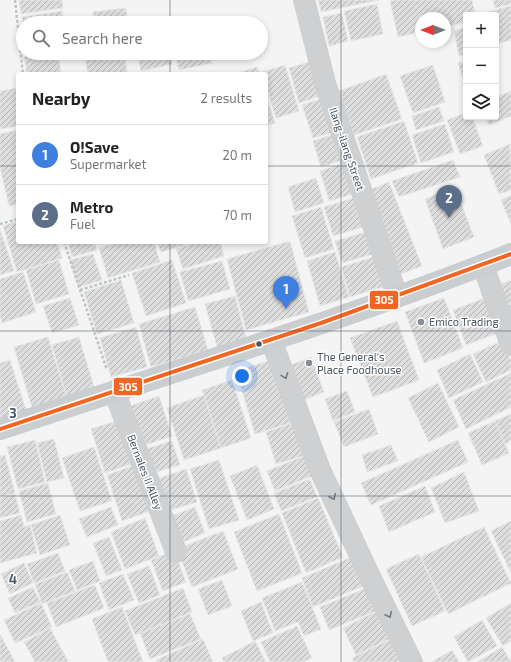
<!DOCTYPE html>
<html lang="en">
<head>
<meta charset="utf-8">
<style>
  :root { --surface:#fff; --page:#f2f2f2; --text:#222; --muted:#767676; --line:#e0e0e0; --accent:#868d94 }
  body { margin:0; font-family:"Exo 2",sans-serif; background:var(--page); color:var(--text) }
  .controls { position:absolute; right:12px; top:12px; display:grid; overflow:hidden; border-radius:4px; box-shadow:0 2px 6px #0003 }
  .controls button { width:36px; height:36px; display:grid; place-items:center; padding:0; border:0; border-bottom:1px solid var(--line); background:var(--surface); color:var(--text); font:20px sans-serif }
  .compass { position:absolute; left:415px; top:12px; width:36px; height:36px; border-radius:50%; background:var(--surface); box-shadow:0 2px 6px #0003; rotate:270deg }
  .you { position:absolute; left:242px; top:376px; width:14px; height:14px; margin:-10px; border:3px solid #fff; border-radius:50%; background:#1a73e8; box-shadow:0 0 0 6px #1a73e833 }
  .badge { display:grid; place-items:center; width:26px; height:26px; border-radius:50%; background:var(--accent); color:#fff; font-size:13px; font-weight:700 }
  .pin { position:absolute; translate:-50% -33px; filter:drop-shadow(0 1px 2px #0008) }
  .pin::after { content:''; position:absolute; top:21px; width:14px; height:12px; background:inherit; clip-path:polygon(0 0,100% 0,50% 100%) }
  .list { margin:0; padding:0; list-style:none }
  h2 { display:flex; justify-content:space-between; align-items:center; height:52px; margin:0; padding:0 16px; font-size:17px }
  h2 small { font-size:13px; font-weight:400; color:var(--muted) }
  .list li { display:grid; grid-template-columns:26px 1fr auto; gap:12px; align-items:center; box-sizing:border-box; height:60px; padding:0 16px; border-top:1px solid var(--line) }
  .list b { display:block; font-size:15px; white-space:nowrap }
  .list p { margin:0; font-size:13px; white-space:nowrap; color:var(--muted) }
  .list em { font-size:13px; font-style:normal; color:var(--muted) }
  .icon { flex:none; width:22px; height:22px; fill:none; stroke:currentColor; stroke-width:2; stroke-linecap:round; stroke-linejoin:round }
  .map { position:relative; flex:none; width:511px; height:662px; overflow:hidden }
  .search { position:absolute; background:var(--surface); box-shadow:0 2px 6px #0003; left:16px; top:16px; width:252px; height:44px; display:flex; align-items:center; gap:10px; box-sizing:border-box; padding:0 14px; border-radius:22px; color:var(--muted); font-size:15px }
  .panel { position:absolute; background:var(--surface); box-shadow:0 2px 6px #0003; left:16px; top:72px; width:252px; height:172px; border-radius:4px }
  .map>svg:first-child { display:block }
</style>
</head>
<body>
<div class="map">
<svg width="511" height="662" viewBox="0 0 511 662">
  <defs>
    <pattern id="building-hatch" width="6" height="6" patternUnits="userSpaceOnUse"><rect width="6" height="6" fill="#ddddde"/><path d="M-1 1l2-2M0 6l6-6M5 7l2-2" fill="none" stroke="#b5b6b7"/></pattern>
  </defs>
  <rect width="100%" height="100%" fill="#f4f4f4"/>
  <!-- building -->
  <path fill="url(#building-hatch)" stroke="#e5e6e7" d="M19,0H62L63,8L21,14Z
    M318,0H379L321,12Z
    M397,0H472L475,15H466V22L445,27V18H421V32L398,37L390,1Z
    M493,0H511V4L495,8Z
    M377,4L383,34L351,41L344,11Z
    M511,6V40L496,44V15L480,14Z
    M126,8L128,23H94L93,12Z
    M62,11L64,23H23L22,17Z
    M342,13L348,41L329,46L323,17Z
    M466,27V54L459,56L454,31Z
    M52,53H58L61,74H27L24,57Z
    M84,53H124L127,72L115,74H88Z
    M137,53H169L172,64L141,71Z
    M175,53H210L212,63L179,70Z
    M312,61L323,95L299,103L289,68Z
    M466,61V89L458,63Z
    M285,65L299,111L276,118L266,85V74L262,72Z
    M433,65L445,102L413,113L400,76Z
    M257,67L260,74H235Z
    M386,74L402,119L354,135L339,91Z
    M18,88V126L0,129V91Z
    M511,91V116L489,125L486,117H496V97Z
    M266,95L275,123L266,126Z
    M327,97L337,131L313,138L302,105Z
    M439,107L444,121L416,130L412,116Z
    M466,113V117H472L483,146L460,154L447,120Z
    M404,121L418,163L371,179L357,137Z
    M445,124L454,152L421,163L412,135Z
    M18,130V204L9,206L0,167V134Z
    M340,132L348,158L321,167L313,141Z
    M510,144L511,190L499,194L484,155Z
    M453,160L460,177L399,197L392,181Z
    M350,161L360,192L329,201L320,171Z
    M316,178L324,203L295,212L288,187Z
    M389,182L422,266L398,275L365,192Z
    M455,187L474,237L443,249L425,199Z
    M511,195V224L501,200Z
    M357,197L366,226L333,236L324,207Z
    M321,207L334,249L305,258L292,216Z
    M18,221V242H57L62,258L17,272L3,226Z
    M0,229L14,271L0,275Z
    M366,232L373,254L342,263L335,241Z
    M290,241L309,312L246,330L227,259Z
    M68,242H94L97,250L72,257Z
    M119,242H154L160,262L108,278L99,248Z
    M157,242H188V244L161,252Z
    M199,242H220L224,256L183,269L176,249Z
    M335,252L349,297L320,306L307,261Z
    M93,254L102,280L79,287L70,260Z
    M377,256L386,286L350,297L341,267Z
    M59,260L69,294L36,304L26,270Z
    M172,260L186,303L146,316L132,273Z
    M222,261L230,289L188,301L180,272Z
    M23,272L36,312L2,323L0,315V279Z
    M121,280L134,323L97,334L84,292Z
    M511,280V320L498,285Z
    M235,296L246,338L217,347L205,304Z
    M70,298L79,325L52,333L43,306Z
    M444,298L463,348L424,363L405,312Z
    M485,298L498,333L466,345L453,310Z
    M195,307L208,350L151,367L139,324Z
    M397,321L419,380L373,397L350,338Z
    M136,327L147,367L111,377L100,338Z
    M48,337L67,398L32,408L14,347Z
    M79,337L95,390L67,398L52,345Z
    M502,341L511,361V370L486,382L473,354Z
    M470,354L483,382L449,398L437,370Z
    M311,357L324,392L301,401L288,366Z
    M10,360L27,413L0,421V363Z
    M272,360L290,423L255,434L236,371Z
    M511,373V407L466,429L453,400Z
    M232,380L251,438L221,448L202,390Z
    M438,383L459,427L429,442L408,398Z
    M347,391L355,412L333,421L325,399Z
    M204,395L221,448L184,460L167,408Z
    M159,396L172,436L137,448L124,408Z
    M369,409L378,434L344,447L334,422Z
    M511,414V441L505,444L495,421Z
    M123,419L137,462L105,473L91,429Z
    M495,421L509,453L482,465L468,433Z
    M293,423L303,456L276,464L266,432Z
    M54,439L64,478L47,482L37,443Z
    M35,440L45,482L18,489L7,447Z
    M458,440L468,462L371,505L361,483Z
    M172,441L180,465L149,474L142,450Z
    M391,445L398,461L367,472L362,455Z
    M94,447L112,501L80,511L62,458Z
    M309,454L317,474L275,491L267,471Z
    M5,455L15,493L0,497V456Z
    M219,460L239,520L209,529L190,469Z
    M140,463L156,509L122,521L107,475Z
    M257,465L274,509L247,520L230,476Z
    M186,469L197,502L161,513L151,481Z
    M464,472L479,511L445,523L431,488Z
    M310,479L317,497L281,511L274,493Z
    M48,483L56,514L27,522L19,491Z
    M425,486L435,512L389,532L379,506Z
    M15,494L20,513L0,518V498Z
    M318,498L343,557L306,573L282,513Z
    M111,507L118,525L87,537L79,519Z
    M195,507L205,533L176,545L166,518Z
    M279,514L302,573L257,591L234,532Z
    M21,515L24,527L30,525L37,553L0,563V521Z
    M60,515L70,545L40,555L31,525Z
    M145,518L159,556L125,569L111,532Z
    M511,521V573L491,531Z
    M484,527L511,583L448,614L421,557Z
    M223,531L238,569L192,587L177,549Z
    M109,537L122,570L106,576L93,543Z
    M174,551L186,582L163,591L151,560Z
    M58,553L65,571L34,583L27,564Z
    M419,554L445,611L412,626L386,569Z
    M354,556L366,585L313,607L302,578Z
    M93,561L100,581L77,590L69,570Z
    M24,563L33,583L10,594L1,574Z
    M149,566L160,595L139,603L127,574Z
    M67,572L75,591L42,604L35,584Z
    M123,574L134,600L109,610L99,583Z
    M222,580L232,606L208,615L198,589Z
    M302,582L321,629L304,636L298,622L275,631L262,598Z
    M95,585L104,608L56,627L47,603Z
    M33,587L40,602L15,613L8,598Z
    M369,587L378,610L329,630L320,607Z
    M183,588L192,612L135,635L125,611Z
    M261,602L273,633L253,641L241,611Z
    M41,603L52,627L15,643L4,620Z
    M511,603V641L503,646L486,618Z
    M122,607L143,662H108L92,619Z
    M379,610L393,637L356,655L343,628Z
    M190,614L201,639L150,659L140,633Z
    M482,620L497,646L468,662L454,637Z
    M297,626L312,658L303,662H270L261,642Z
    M50,628L68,661L66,662H35L24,642Z
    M0,634L15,662H0Z
    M395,637L408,662H354L352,658Z
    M203,639L213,662H157L156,660Z
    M255,641L266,662H224L222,658Z
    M502,647L511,662H477Z
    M452,650L459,662H432Z"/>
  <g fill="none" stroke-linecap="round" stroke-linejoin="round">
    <!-- path -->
    <path stroke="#bcc7c4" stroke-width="2.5" stroke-dasharray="3 2" stroke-linecap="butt" d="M15,0L23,74
      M0,224L18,219
      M64,242L107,370
      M80,290L129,275"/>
    <!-- minor -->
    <path stroke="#ced0d2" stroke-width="22" d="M304,0L325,83L397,296
      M483,265L511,345
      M271,340L320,470L373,583L412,662
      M114,391L176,552"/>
    <!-- major -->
    <path stroke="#caced1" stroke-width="22" d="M0,429C171,372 344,320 511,254"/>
    <defs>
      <path id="bus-1" d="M0,429L321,323L511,254"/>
    </defs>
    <!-- bus-1 casing -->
    <use href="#bus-1" stroke="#fff" stroke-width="7"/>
    <!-- bus-1 -->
    <use href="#bus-1" stroke="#f26522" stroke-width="4"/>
  </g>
  <!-- one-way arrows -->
  <defs><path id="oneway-chevron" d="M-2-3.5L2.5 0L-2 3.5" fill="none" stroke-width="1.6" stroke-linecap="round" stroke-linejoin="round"/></defs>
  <g stroke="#727b83">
    <use href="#oneway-chevron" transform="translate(285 376) rotate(69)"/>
    <use href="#oneway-chevron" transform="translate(333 497) rotate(65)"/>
    <use href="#oneway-chevron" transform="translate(389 615) rotate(63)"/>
  </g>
  <!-- grid -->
  <path fill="none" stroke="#4a5661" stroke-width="1" stroke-opacity="0.55" d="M170,0V23M341,0V662M170,53V74M0,166H18M266,166H511M170,242V662M0,331H511M0,496H511"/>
  <!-- markers -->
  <g fill="#868d94" stroke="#fff" stroke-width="1.5">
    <circle cx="421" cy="322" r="4"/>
    <circle cx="309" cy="363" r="4"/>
  </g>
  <circle fill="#4a5661" stroke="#fff" stroke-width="1.5" cx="259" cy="344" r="3.5"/>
  <g text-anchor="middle" stroke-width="3" stroke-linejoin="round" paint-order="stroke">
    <!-- street labels -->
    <g font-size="11" fill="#4a5661" stroke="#fff">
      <text transform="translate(347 149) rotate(71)" y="4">Ilang-ilang Street</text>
      <text transform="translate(145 472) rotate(69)" y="4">Bernales II Alley</text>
    </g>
    <!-- poi labels -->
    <g font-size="11" fill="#4a5661" stroke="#fff" text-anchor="start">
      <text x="429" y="326">Emico Trading</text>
      <text x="317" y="361">The General's<tspan x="317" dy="13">Place Foodhouse</tspan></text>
    </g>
  </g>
  <g font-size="13" text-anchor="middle" font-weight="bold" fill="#4a5661" stroke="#fff" stroke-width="3" stroke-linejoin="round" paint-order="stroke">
    <text x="13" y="418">3</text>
    <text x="13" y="584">4</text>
  </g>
  <g stroke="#fff" stroke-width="1.5">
    <rect x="369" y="290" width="30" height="20" rx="4" fill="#f26522"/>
    <rect x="113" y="377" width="30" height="19" rx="4" fill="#f26522"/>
  </g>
  <g font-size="11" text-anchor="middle" font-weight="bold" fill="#fff">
    <text x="384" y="304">305</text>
    <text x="128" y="391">305</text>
  </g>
</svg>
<div class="controls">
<button>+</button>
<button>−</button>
<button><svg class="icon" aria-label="layers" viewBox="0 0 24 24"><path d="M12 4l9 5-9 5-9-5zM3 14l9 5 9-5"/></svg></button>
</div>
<svg class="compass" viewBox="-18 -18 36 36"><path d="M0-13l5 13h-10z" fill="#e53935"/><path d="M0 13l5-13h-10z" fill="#767676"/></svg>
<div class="you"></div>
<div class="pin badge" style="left:286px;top:309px;background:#3f7fe0">1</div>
<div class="pin badge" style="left:449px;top:218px;background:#5c6f8a">2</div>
<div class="search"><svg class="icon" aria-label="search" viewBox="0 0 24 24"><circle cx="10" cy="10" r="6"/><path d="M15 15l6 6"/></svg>Search here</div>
<section class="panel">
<h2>Nearby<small>2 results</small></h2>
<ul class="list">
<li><span class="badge" style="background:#3f7fe0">1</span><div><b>O!Save</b><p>Supermarket</p></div><em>20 m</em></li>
<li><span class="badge" style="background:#5c6f8a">2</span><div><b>Metro</b><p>Fuel</p></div><em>70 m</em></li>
</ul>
</section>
</div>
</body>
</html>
